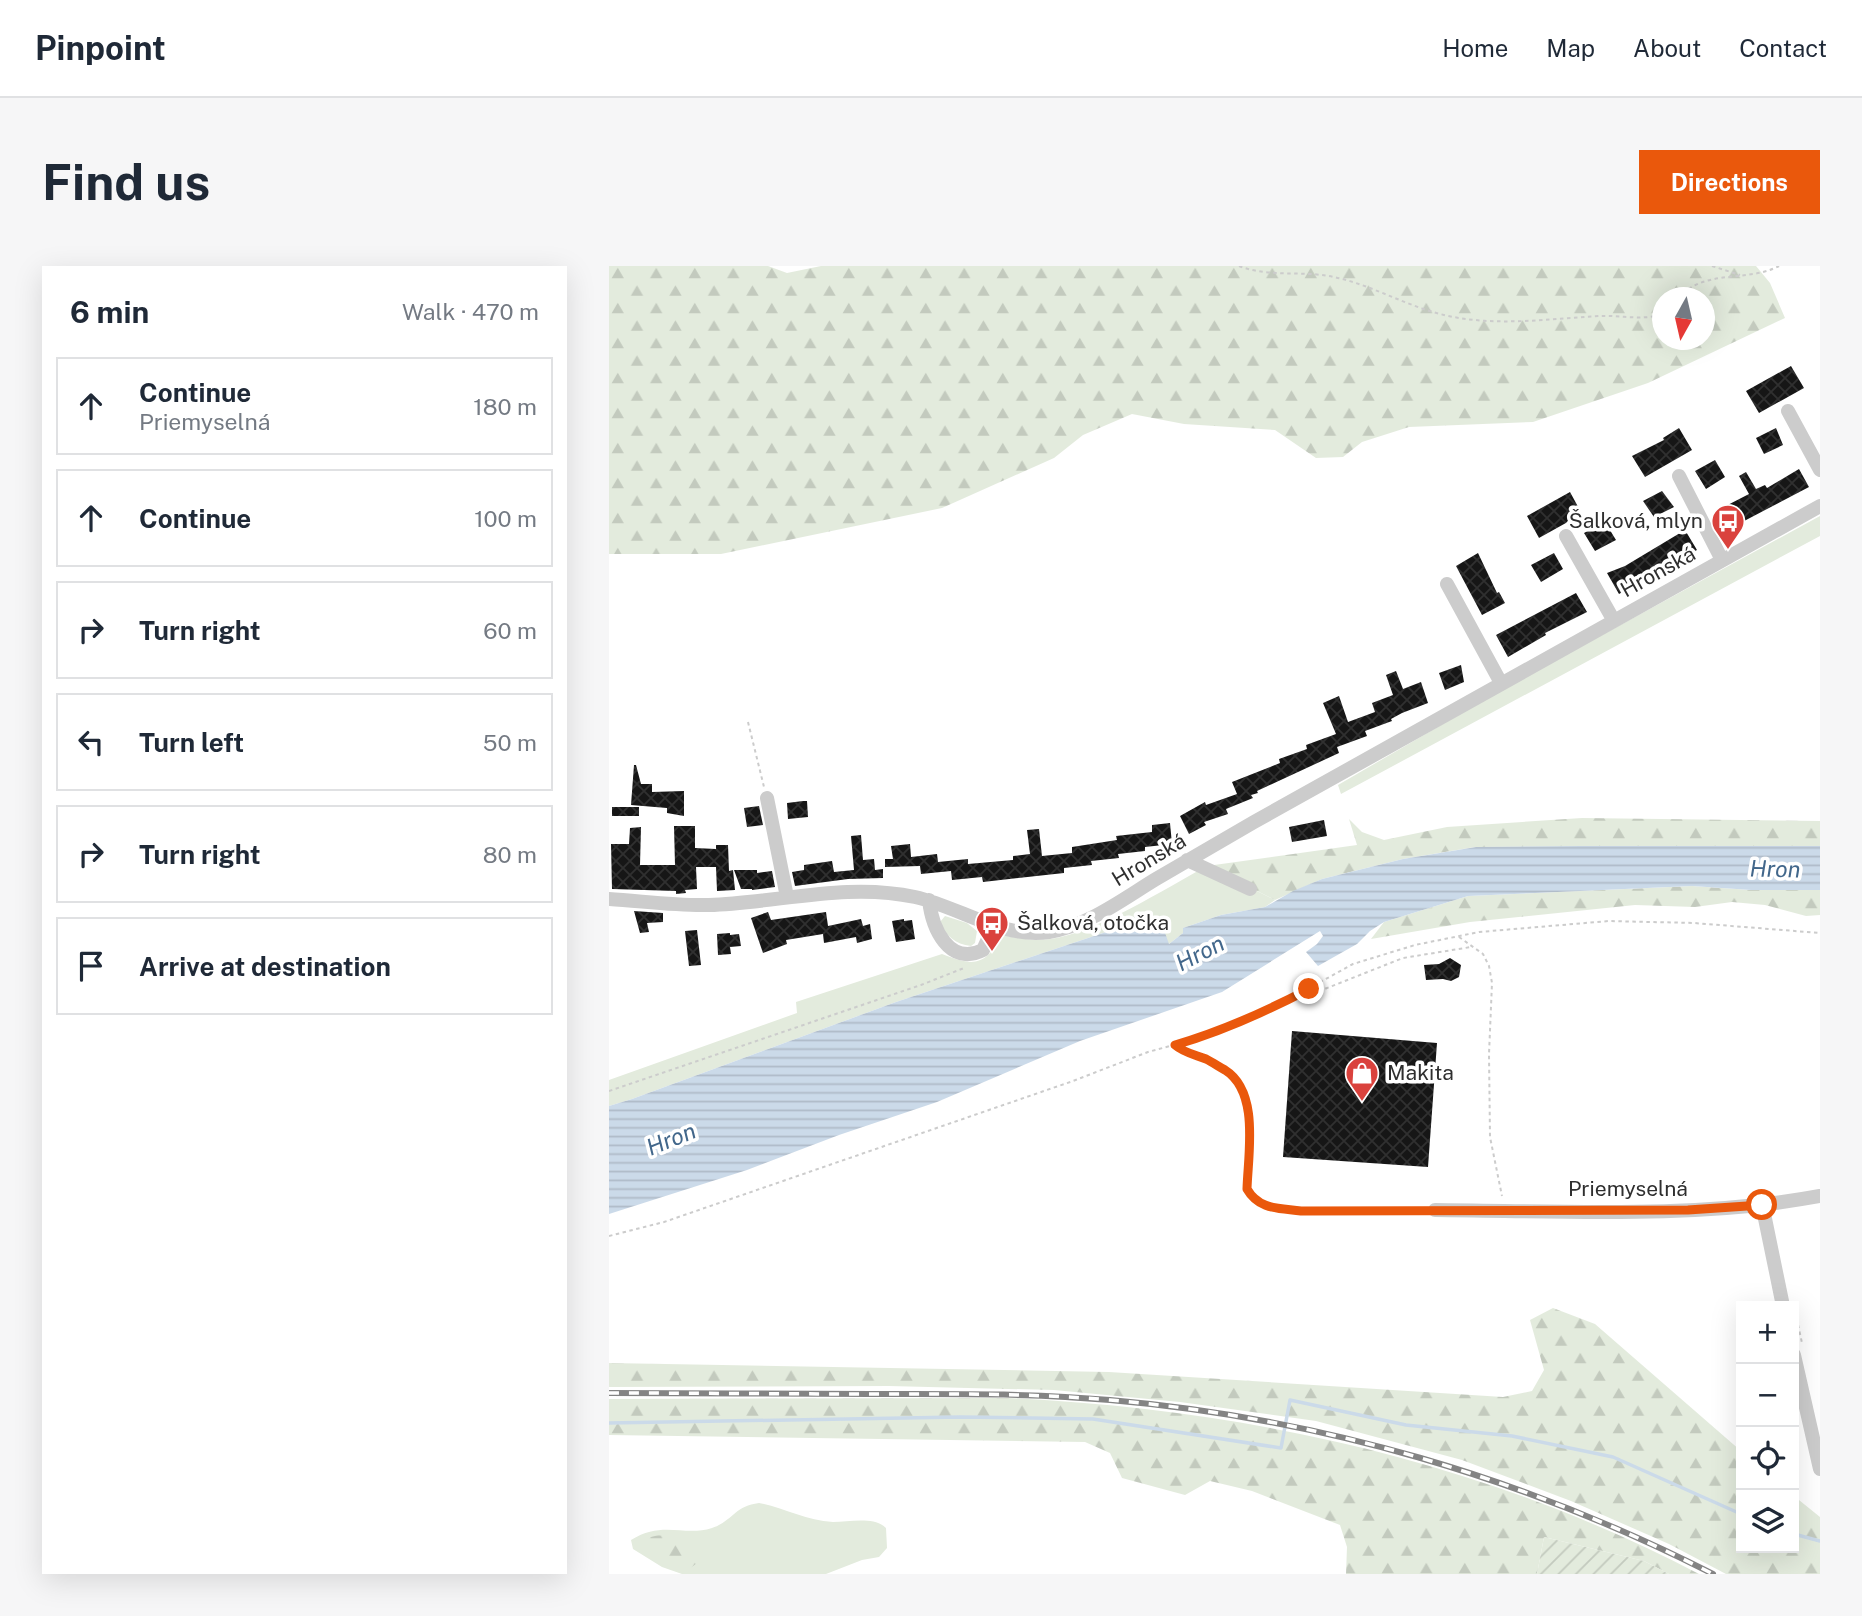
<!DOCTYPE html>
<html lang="en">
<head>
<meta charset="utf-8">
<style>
  :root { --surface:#fff; --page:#f6f6f7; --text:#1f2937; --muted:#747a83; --line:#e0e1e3; --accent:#ea580c }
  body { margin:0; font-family:"Public Sans",sans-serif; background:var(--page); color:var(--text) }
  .controls { position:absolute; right:21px; bottom:21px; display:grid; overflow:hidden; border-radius:0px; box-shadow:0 7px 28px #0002 }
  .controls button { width:63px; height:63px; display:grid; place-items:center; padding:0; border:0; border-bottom:2px solid var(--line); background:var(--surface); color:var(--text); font:35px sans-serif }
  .compass { position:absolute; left:1043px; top:21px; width:63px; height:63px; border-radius:50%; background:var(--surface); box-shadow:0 7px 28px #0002; rotate:188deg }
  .stop { position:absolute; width:21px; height:21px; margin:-16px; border:5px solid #ea580c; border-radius:50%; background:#fff }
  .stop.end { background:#ea580c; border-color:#fff; box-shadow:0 2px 7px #0008 }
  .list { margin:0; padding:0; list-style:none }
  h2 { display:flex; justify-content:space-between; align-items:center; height:91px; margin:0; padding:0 28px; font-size:30px }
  h2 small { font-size:23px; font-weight:400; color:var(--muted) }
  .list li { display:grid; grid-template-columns:46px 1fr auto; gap:21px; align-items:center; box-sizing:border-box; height:98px; margin:0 14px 14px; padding:0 14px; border:2px solid var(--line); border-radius:0px }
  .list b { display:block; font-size:26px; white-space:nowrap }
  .list p { margin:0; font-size:23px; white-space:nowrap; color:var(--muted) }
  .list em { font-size:23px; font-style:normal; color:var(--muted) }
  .icon { flex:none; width:38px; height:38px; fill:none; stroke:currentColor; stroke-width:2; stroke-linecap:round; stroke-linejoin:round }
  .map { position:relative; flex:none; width:1211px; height:1308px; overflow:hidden; border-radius:0px }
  header { display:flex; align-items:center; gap:42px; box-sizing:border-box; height:98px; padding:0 35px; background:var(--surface); border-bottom:2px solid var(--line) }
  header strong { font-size:33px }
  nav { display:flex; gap:38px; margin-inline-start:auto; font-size:24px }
  .intro { display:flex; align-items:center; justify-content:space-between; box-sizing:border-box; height:168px; padding:0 42px }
  h1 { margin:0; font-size:49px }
  .button { padding:18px 32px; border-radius:0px; background:var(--accent); color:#fff; font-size:24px; font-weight:700 }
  main { display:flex; gap:42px; padding:0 42px }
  aside { flex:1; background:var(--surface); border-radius:0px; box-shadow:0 7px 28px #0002 }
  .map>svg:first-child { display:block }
</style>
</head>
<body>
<header>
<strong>Pinpoint</strong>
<nav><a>Home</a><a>Map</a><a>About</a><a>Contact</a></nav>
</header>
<div class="intro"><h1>Find us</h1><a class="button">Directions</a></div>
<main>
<aside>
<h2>6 min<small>Walk · 470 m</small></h2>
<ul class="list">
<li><svg class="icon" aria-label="ahead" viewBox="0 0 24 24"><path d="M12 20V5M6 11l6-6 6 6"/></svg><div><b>Continue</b><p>Priemyselná</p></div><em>180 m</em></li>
<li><svg class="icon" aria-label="ahead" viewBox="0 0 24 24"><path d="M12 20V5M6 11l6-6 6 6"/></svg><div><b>Continue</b></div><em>100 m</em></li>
<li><svg class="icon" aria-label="right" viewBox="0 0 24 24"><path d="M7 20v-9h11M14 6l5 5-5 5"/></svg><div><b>Turn right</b></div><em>60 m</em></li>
<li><svg class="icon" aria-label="left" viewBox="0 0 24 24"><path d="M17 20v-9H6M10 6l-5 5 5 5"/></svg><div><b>Turn left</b></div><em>50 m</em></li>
<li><svg class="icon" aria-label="right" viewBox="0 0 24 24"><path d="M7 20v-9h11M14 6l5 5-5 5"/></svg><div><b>Turn right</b></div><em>80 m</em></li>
<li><svg class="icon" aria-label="arrive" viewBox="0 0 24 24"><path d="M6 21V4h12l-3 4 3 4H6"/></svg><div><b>Arrive at destination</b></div></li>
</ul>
</aside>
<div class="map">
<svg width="1211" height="1308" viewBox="0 0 1211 1308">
  <defs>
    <pattern id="forest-firs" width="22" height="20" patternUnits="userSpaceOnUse" patternTransform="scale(1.75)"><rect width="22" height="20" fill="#e3ebdd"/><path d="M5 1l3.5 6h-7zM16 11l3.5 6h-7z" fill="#c3cabe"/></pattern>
    <pattern id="garden-furrows" width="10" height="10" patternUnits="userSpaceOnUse" patternTransform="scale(1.75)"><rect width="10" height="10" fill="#e3ebdd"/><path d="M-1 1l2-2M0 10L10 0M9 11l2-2" fill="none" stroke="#c3cabe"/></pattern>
    <pattern id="water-rules" width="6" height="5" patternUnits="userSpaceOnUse" patternTransform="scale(1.75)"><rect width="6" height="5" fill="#cbdae9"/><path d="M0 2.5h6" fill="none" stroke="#afbbc8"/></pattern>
    <pattern id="building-cross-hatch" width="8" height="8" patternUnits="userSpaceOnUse" patternTransform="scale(1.75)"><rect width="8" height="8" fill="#161616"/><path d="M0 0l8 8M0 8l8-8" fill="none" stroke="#303030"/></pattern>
  </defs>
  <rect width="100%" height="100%" fill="#fff"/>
  <!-- grass -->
  <path fill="#e3ebdd" d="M1211,250V270L732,528L729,519L889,426Z
    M598,600L666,634L656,641L612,649L574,662V667L560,678L537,659H518L287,736L23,833L0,840V814L188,747L187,736L333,688C366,701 375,700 394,669C411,673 425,675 442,673C489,666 555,623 598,600Z
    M336,650L358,657L368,665L366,677L362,680C346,678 337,670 331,656Z
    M150,1237C176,1242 197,1255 224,1256C240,1256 265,1250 277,1262L278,1282L270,1291L253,1294L217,1308H73L53,1301L24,1283L22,1274C54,1254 75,1271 103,1262C124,1255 125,1240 150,1237Z"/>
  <!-- forest -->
  <path fill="url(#forest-firs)" fill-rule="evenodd" d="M0,0H159L178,7L212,0H1147L1161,17L1176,52L1039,117L924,156L800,161L753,176L734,191L707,192L666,164L575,158L523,148L474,169L445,192L333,242L112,288H0ZM1054,32H1096V74H1054Z
    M973,552L1211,555V580L866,581L794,593L713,613L666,634L598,600L748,579L740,553L753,566L775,574L838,561Z
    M1083,620L1142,624H1211V649L1197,650L1156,639L1123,636L1086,641L1026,639L861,656L762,673L775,656L859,630Z
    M944,1042L986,1058L1132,1185V1282H1185V1230L1211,1251V1308H1117L1060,1278L962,1235L853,1194L707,1155L571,1136L445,1124L280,1120L0,1121V1097L500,1106L894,1131L923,1125L935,1104L921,1054Z
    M400,1132C642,1144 874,1195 1090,1308H1060L1035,1295L935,1271L928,1308H737L738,1281L731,1259L643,1225L601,1215L576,1229L513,1212L501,1187L476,1176L0,1169V1133Z
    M63,1269C83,1272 84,1278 88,1297L79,1304L55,1298L33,1281C37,1267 51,1270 63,1269Z"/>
  <!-- garden -->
  <path fill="url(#garden-furrows)" d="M935,1271L1035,1295L1060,1308H928Z"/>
  <!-- water -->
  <path fill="url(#water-rules)" d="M972,580H1211V624H1142L1083,620L859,630L775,656L761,665L748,678L709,700L697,686L708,678L714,670L711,665L613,726L471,775L328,836L230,869L138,904L0,948V840L23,833L287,736L518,659H537L555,664L560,678L574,667V662L612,649L656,641L684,625L713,613L794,593L867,581Z"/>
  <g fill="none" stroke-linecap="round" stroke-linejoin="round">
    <!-- stream -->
    <path stroke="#cbdae9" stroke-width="3.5" d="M0,1157L351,1151L484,1153L672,1182L681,1134L797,1159L903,1170L1004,1191L1132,1248
      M1185,1268L1211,1275"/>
  </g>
  <!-- building -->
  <path fill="url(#building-cross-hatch)" d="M1182,100L1195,122L1150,147L1137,125Z
    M1070,162L1083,184L1036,211L1023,190L1055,174L1054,172Z
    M1167,162L1174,179L1155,188L1147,172Z
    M1106,194L1116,211L1097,223L1086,205Z
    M1190,203L1200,221L1118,264L1107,245L1140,228L1130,210L1137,206L1147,223L1156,219L1158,222Z
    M1053,225L1065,241L1045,251L1034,235Z
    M961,226L973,248L930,272L918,250Z
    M996,256L1007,274L986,285L975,267Z
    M1076,264L1088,284L1010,328L998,307L1016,300Z
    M869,287L888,327L890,326L896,337L873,349L847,300Z
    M945,287L954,303L932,316L922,299Z
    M967,327L978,346L936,367L937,369L899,391L887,369Z
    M852,399L855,416L836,424L830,407Z
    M787,405L794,423L812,416L819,437L793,447L782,453L783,455L756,465L758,470L728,481L730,487L648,525L649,527L642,529L644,532L617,543L619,548L595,556L597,559L580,568L571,550L596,536L597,539L628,528L623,516L671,497L670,493L698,483L697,479L727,468L714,437L730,430L739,456L766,446L763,437L784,429L777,409Z
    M25,499H27L32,518H43V526L75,525V550L58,547V542L22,539Z
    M194,535H198L199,551L179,553L178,537Z
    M150,540L154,559L138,561L135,542Z
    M3,541H30V550H3Z
    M715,554L718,570L683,576L680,561Z
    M561,557L563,578L536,581V585L509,588L510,592L482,595L483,599L455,602V607L374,616L373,611L343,614L342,605L312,608L311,600L276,601V593H284L282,580L301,578L302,591L328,588L329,596L359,593V598L404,594V590L421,588L418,564L430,563L433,590L463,587V581L508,574L507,570L543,566V559Z
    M65,560H86V582L107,583V579H119L120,605L124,604L126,624L108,625L107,601H87L88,623L76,624L77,627L67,628V625L3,623L2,578H20L21,562L32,561L31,599H66Z
    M252,569L254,594L265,593L266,604L274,603V612L239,613L186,620L183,606L195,604V599L223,595L225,606L245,604L242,570Z
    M125,604H148V607L163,605L166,621L143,624V623H132Z
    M25,645L54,647V656L38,657L40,666L31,667Z
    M159,646L162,654L217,646L219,660L252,653L254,660L261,658L263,673L248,677L247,671L215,677L214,668L177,674L178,678L154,687L142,652Z
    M295,653V655L303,654L306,673L287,676L283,655Z
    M88,664L92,699L80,700L76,665Z
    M121,667V669L130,668L132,680L121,681L122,688L109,689L108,668Z
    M841,692L852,699L850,711L842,715L834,713L817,714L815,699L830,698Z
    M683,765L828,777L819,901L674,891Z"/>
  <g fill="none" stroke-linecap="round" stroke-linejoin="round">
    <!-- path -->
    <path stroke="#ccc" stroke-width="2" stroke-dasharray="3.5 3.5" stroke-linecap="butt" d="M630,0C661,12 693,4 725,11C763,19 797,40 835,49C886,61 939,53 990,50C1011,49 1034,55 1054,48
      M1103,0L1131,9
      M1069,32C1096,2 1138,17 1170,0
      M139,456L155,521
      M850,671L874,688L880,700L883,717L880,788L881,871L893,930
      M696,727L708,726L794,692L862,681
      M566,779C581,793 605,793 620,807C650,833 639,888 638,923C641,928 642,933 647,936C678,953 773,944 811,944
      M0,825L312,719L355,702
      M0,970L55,956L464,815L539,786L605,768L655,747L744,698L806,679L870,666L1000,655L1085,657L1211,667
      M1186,1045L1193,1077"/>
    <!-- minor -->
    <path stroke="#ccc" stroke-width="14" d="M1179,145L1211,204
      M1070,210L1113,294
      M957,270L1005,355
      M838,318L892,417
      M158,532L178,631
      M578,594L641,623
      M0,633C33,635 67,640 100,639C169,637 237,616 306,631C351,641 393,673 440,666C479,660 514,633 547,613C580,594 612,575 645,556C833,450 1022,345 1211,240
      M320,634C323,662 340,701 374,684L385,660
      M1153,938L1174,1040
      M826,944C952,945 1088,953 1211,930
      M1185,1089L1211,1203"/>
    <defs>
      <path id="rail" d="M0,1127C87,1127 175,1128 262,1128C342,1128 421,1127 501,1134C711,1152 916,1212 1104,1308"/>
    </defs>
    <!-- rail casing -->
    <use href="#rail" stroke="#848484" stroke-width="6"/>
    <!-- rail -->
    <use href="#rail" stroke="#fff" stroke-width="3.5" stroke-dasharray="10" stroke-linecap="butt"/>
  </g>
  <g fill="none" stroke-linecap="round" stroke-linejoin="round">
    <!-- route -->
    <path stroke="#ea580c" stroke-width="9" d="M700,723C656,746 614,765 566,779C575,787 587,789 597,793C603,796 609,800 616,804C651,826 639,888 638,923C650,944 670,942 692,945L1079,944L1153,939"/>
  </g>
  <!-- icons -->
  <defs>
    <symbol id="bus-pin" viewBox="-11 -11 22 30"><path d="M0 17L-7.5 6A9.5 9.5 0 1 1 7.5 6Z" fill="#da423d" stroke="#fff"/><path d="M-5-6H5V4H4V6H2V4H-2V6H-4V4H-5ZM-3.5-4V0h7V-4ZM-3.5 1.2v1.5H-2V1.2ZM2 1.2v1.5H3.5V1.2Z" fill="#fff"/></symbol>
    <symbol id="shop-pin" viewBox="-11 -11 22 30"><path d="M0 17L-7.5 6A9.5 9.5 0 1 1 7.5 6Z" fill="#da423d" stroke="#fff"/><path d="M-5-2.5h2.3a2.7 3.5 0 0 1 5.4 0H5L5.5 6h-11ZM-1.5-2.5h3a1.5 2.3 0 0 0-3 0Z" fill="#fff"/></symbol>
  </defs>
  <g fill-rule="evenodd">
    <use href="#bus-pin" x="1100" y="236" width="38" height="52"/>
    <use href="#bus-pin" x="364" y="638" width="38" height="52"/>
    <use href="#shop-pin" x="734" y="788" width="38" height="52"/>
  </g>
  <g text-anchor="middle" stroke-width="7" stroke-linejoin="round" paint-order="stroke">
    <!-- poi labels -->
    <g font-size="21" fill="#2f2f2f" stroke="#fff" text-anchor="start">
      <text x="1094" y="262" text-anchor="end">Šalková, mlyn</text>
      <text x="408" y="664">Šalková, otočka</text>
      <text x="778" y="814">Makita</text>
    </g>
    <!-- street labels -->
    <g font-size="21" fill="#2f2f2f" stroke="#fff">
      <text transform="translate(1049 306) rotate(-29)" y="7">Hronská</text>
      <text transform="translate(540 594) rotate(-31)" y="7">Hronská</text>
      <text x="1019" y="930">Priemyselná</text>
    </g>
    <!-- water labels -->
    <g font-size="23" font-style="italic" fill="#42678b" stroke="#fff">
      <text transform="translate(1166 603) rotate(1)" y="8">Hron</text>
      <text transform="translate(591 687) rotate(-27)" y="8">Hron</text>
      <text transform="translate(62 873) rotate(-22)" y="8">Hron</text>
    </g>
  </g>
</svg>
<div class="controls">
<button>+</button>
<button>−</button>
<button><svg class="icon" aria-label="locate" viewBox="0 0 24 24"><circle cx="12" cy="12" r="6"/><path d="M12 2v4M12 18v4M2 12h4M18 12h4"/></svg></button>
<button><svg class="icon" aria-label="layers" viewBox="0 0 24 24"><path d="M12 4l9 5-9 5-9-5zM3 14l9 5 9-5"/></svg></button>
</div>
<svg class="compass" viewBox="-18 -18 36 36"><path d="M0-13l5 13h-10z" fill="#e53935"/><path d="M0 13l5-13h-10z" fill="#747a83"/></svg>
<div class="stop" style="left:1153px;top:939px"></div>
<div class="stop end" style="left:700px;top:723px"></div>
</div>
</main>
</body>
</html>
